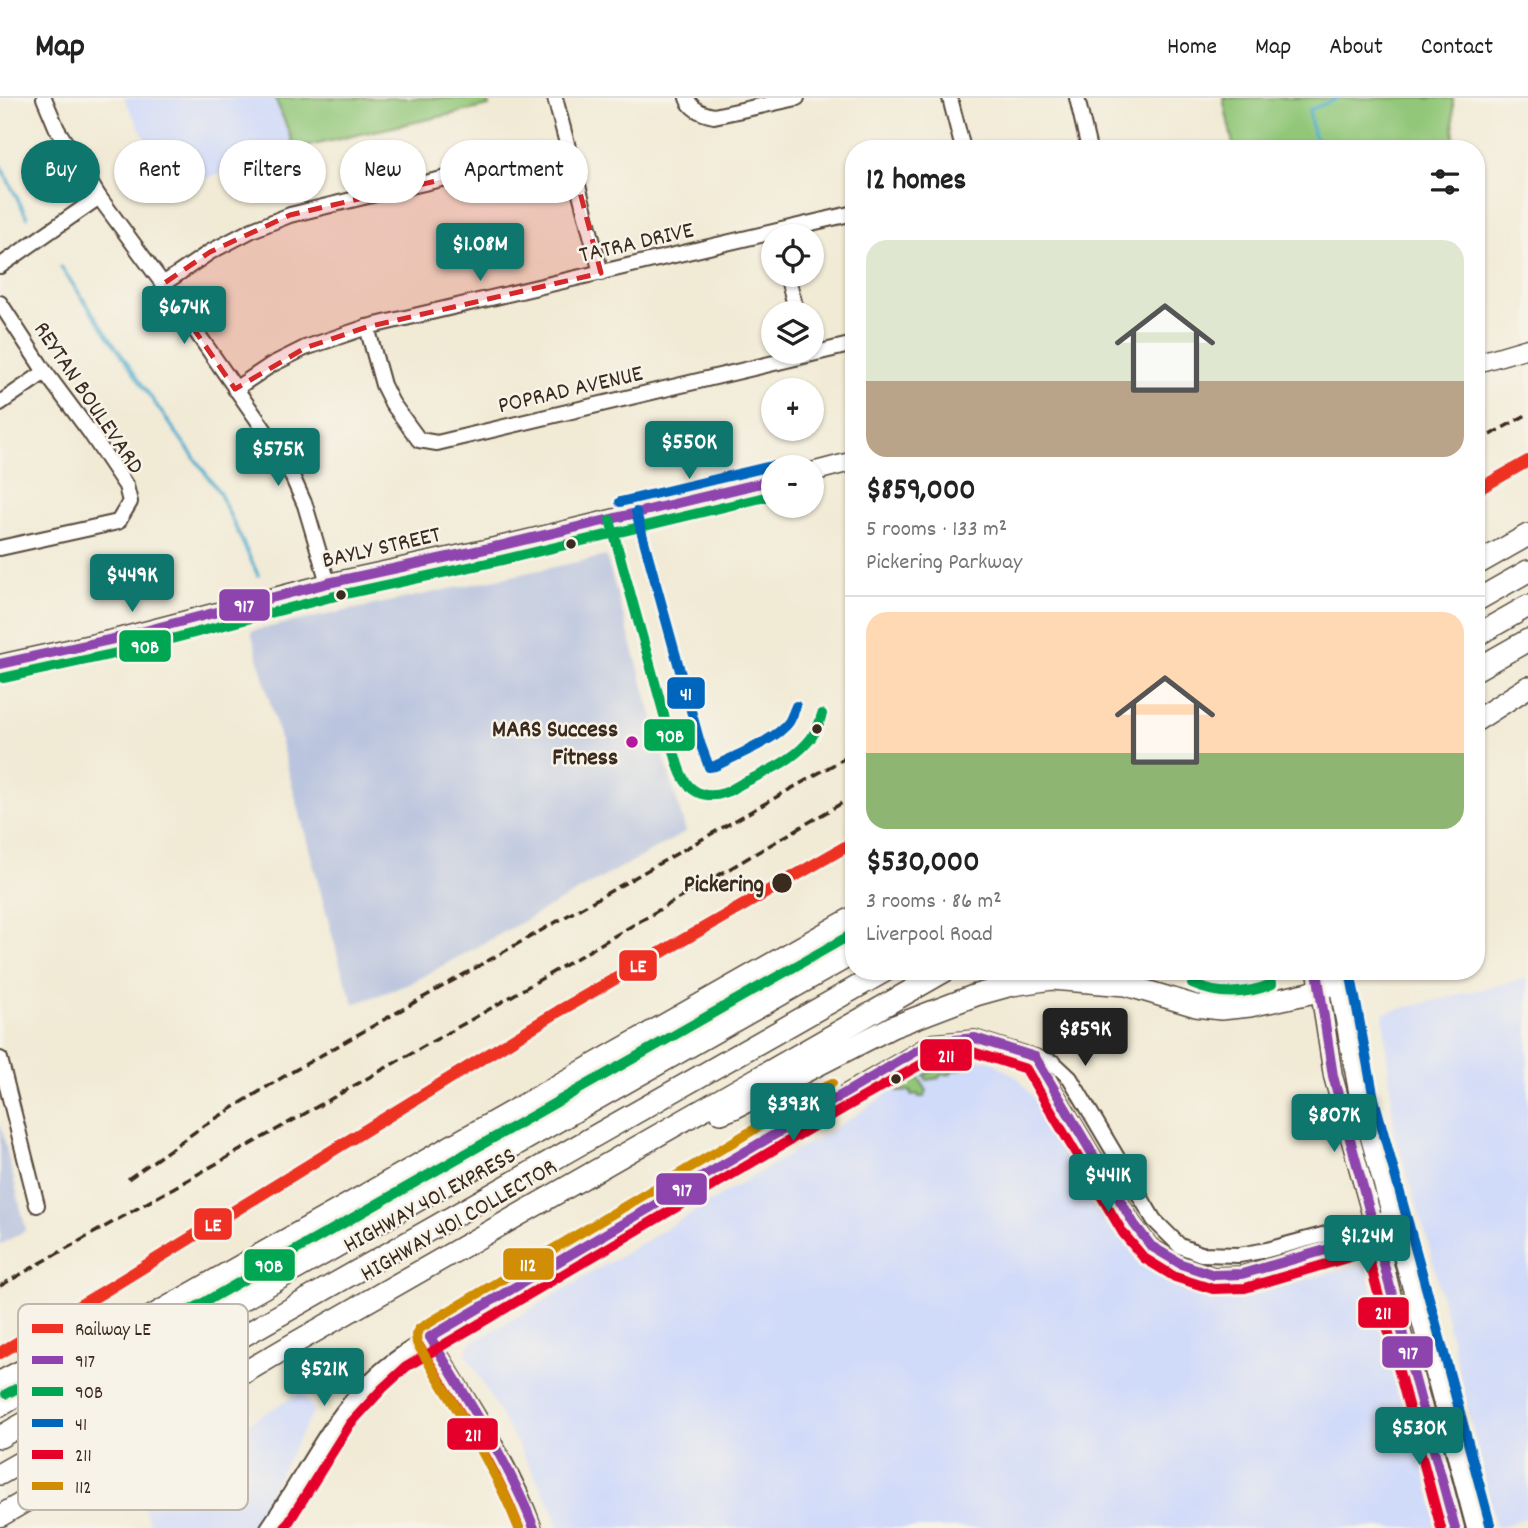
<!DOCTYPE html>
<html lang="en">
<head>
<meta charset="utf-8">
<style>
	body { margin:0; font-family:Dekko,sans-serif; background:#f2f2f2; color:#222; height:100vh; display:flex; flex-direction:column; font-size:26px; white-space:nowrap }
	* { box-sizing:border-box; margin:0 }
	p { font-size:23px; color:#767676 }
	.icon { flex:none; width:38px; height:38px; fill:none; stroke:currentColor; stroke-width:2; stroke-linecap:round; stroke-linejoin:round }
	.map { position:relative; flex:1; overflow:hidden }
	.drawer { position:absolute; left:845px; top:42px; width:640px; height:840px; display:flex; flex-direction:column; background:#fff; border-radius:28px; box-shadow:0 2px 5px #0004 }
	.drawer>* { flex:none }
	.top-card { position:absolute; left:21px; top:42px; width:665px; height:63px; display:flex; gap:14px }
	.tools { position:absolute; left:761px; top:126px; display:grid; gap:14px }
	.tools a { display:grid; place-items:center; width:63px; height:63px; border-radius:50%; background:#fff; box-shadow:0 2px 5px #0004; font-size:35px }
	.price { position:absolute; translate:-50% -60px; padding:0 16px; border-radius:7px; background:#0f766e; color:#fff; font-size:23px; line-height:46px; filter:drop-shadow(0 2px 4px #0008) }
	.price::after { content:''; position:absolute; left:50%; top:42px; width:21px; height:16px; margin-left:-10px; background:inherit; clip-path:polygon(0 0,100% 0,50% 100%) }
	.price.selected { background:#222; color:#fff }
	ul { padding:0; list-style:none }
	li { display:grid; align-content:center; gap:14px; height:371px; padding:0 21px }
	li+li { border-top:2px solid #e0e0e0 }
	li span { display:grid; place-items:center; height:217px; border-radius:21px; color:#555 }
	li>.icon { margin-inline-start:auto }
	span .icon { width:126px; height:126px; fill:#fffc; stroke-width:1 }
	li b { font-size:30px }
	h2 { display:flex; justify-content:space-between; align-items:center; height:84px; padding:0 21px; font-size:30px }
	.tag { padding:0 24px; border-radius:32px; background:#fff; box-shadow:0 2px 5px #0004; font-size:24px; line-height:63px }
	.tag.selected { background:#0f766e; color:#fff }
	header { display:flex; align-items:center; gap:42px; box-sizing:border-box; height:98px; padding:0 35px; background:#fff; border-bottom:2px solid #e0e0e0 }
	header strong { font-size:33px }
	nav { display:flex; gap:38px; margin-inline-start:auto; font-size:24px }
	.map>svg:first-child { display:block }
</style>
</head>
<body>
<header>
<strong>Map</strong>
<nav><a>Home</a><a>Map</a><a>About</a><a>Contact</a></nav>
</header>
<div class="map">
<svg width="1528" height="1430" viewBox="0 0 1528 1430">
	<rect width="100%" height="100%" fill="#f7f3e8"/>
	<filter id="ink" filterUnits="userSpaceOnUse"><feTurbulence type="fractalNoise" baseFrequency=".0143" numOctaves="2"/><feDisplacementMap in="SourceGraphic" scale="14" xChannelSelector="R" yChannelSelector="G"/><feConvolveMatrix kernelMatrix="1 2 1 2 8 2 1 2 1" color-interpolation-filters="sRGB"/></filter>
	<filter id="wash" filterUnits="userSpaceOnUse"><feTurbulence type="fractalNoise" baseFrequency=".00686" numOctaves="4" result="noise"/><feDisplacementMap in="SourceGraphic" scale="28" xChannelSelector="R" yChannelSelector="G"/><feGaussianBlur stdDeviation="1.57" result="paint"/><feColorMatrix in="noise" values="0 0 0 0 0 0 0 0 0 0 0 0 0 0 0 0 0 1.4 0 .05"/><feComposite in="paint" operator="in"/></filter>
	<g filter="url(#wash)">
		<rect width="100%" height="100%" fill="#f1ead5"/>
		<g fill="#d0daf9">
			<path d="M124 0H275L296 51 172 92Z"/>
			<path d="M1528 880V1419L1496 1430 1428 1143 1395 1038 1383 915Z"/>
			<path d="M952 961 989 962 1018 980 1051 1023 1109 1112 1139 1163 1154 1174 1173 1183 1191 1190 1214 1194 1246 1197 1365 1166 1388 1250 1407 1305 1439 1430H558L554 1414 538 1383 466 1256 470 1245 523 1216 856 1017 880 1001 919 971Z"/>
			<path d="M302 1294 314 1312 251 1430H152L134 1390Z"/>
		</g>
		<g fill="#bac4de">
			<path d="M606 458 686 734 409 886 354 906 341 870 251 533Z"/>
			<path d="M0 1024 26 1132 0 1147Z"/>
		</g>
		<g fill="#92c779" stroke="#66784c" stroke-width="2">
			<path d="M275 0H487L489 8 361 36 296 51Z"/>
			<path d="M1223 0H1453L1454 51H1234Z"/>
			<path d="M959 968 961 971 951 973V976L940 977 939 980 927 982 924 977 936 972Z"/>
			<path d="M919 980 927 993 924 999H919L918 996 911 997V993L897 994Z"/>
		</g>
		<g fill="none" stroke-linecap="round" stroke-linejoin="round">
			<g stroke="#51adcf" stroke-width="3.5">
				<path d="M1322 51 1313 35 1309 12 1339 0"/>
				<path d="M0 67 27 119"/>
				<path d="M61 169 152 301 219 394 258 477"/>
			</g>
		</g>
	</g>
	<g filter="url(#ink)">
		<g fill="none" stroke-linecap="round" stroke-linejoin="round">
			<g stroke="#564739" stroke-width="18">
				<g id="minor">
					<path d="M44 0 57 31 99 99 163 186 284 360 305 407 328 485"/>
					<path d="M555 0 601 175"/>
					<path d="M687 0C691 12 703 16 714 18L797 0"/>
					<path d="M950 0 963 51"/>
					<path d="M1077 0 1089 51"/>
					<path d="M0 168 99 99"/>
					<path d="M787 177 797 215"/>
					<path d="M163 186 210 154 252 132 290 117 376 96 569 52"/>
					<path d="M0 205 45 274 89 333 126 388 130 404 118 424 0 450"/>
					<path d="M367 229 383 287 392 305 419 342 437 345 854 246"/>
					<path d="M235 291 271 267 305 250 367 229 854 115"/>
					<path d="M0 305 45 274"/>
					<path d="M1035 959 1134 1126 1151 1148 1181 1166 1214 1177 1242 1176 1387 1135"/>
					<path d="M0 961 37 1107"/>
					<path d="M728 1063 932 944 975 940 1054 965 1070 980 1154 1122 1180 1148 1201 1156 1239 1157 1267 1152 1393 1118"/>
					<path d="M268 1430C303 1380 328 1322 373 1280 390 1263 409 1251 430 1239 466 1301 510 1361 534 1430"/>
				</g>
			</g>
			<g stroke="#564739" stroke-width="21">
				<g id="major">
					<path d="M1477 265 1528 250"/>
					<path d="M812 374 854 363"/>
					<path d="M0 566 118 540 328 485 499 448 774 382"/>
					<path d="M1317 873 1333 978 1377 1137 1394 1207 1420 1299 1455 1430"/>
					<path d="M1336 873 1360 1004 1422 1226 1476 1430"/>
				</g>
			</g>
			<g stroke="#564739" stroke-width="24">
				<g id="highway">
					<path d="M1477 466 1528 437"/>
					<path d="M1477 502 1528 473"/>
					<path d="M1477 537 1528 508"/>
					<path d="M1477 571 1528 542"/>
					<path d="M1477 622 1528 589"/>
					<path d="M1198 873C1220 885 1244 884 1267 873"/>
					<path d="M721 1015 734 1010 892 929 976 897 1012 887 1052 881 1126 887 1196 908 1221 911 1250 908 1310 895 1338 883 1339 873"/>
					<path d="M0 1284 105 1230 120 1226"/>
					<path d="M0 1308 159 1214 854 819"/>
					<path d="M0 1339 854 855"/>
					<path d="M0 1376 885 873"/>
					<path d="M0 1418 293 1246 945 873"/>
				</g>
			</g>
			<use href="#minor" stroke="#fff" stroke-width="14"/>
			<use href="#major" stroke="#fff" stroke-width="18"/>
			<use href="#highway" stroke="#fff" stroke-width="21"/>
			<g stroke="#3b2a1e" stroke-width="3.5" stroke-dasharray="10 5" stroke-linecap="butt">
				<path d="M1477 344 1528 316"/>
				<path d="M128 1081 202 1029 283 979 854 655"/>
				<path d="M0 1188 481 916 854 698"/>
			</g>
			<g stroke="#f7f3e8" stroke-width="16">
				<g id="bus-1">
					<path d="M0 566 118 540 328 485 499 448 774 382"/>
					<path d="M1317 873 1333 978 1455 1430"/>
					<path d="M430 1239 932 944 975 940 1035 959 1134 1126 1151 1148 1181 1166 1214 1177 1242 1176 1395 1132"/>
					<path d="M430 1239C467 1302 508 1362 534 1430"/>
				</g>
			</g>
			<g stroke="#f7f3e8" stroke-width="16">
				<g id="bus-2">
					<path d="M610 422 674 653C678 668 682 686 697 694 705 698 715 698 724 695 730 693 737 688 743 685 765 674 790 664 807 645 815 637 819 627 822 616"/>
					<path d="M3 580 122 554 331 499 502 462 774 397"/>
					<path d="M1192 886C1219 898 1245 897 1272 886"/>
					<path d="M6 1296 110 1243 166 1226 854 835"/>
				</g>
			</g>
			<g stroke="#f7f3e8" stroke-width="16">
				<g id="bus-3">
					<path d="M620 404 771 368"/>
					<path d="M636 414 700 645 709 669 715 668C735 658 776 642 789 624 792 619 794 613 796 608"/>
					<path d="M1350 873 1374 1001 1435 1222 1490 1426"/>
				</g>
			</g>
			<g stroke="#f7f3e8" stroke-width="16">
				<g id="bus-4">
					<path d="M418 1246C454 1306 494 1364 519 1430"/>
					<path d="M285 1430 350 1326 383 1290 406 1269 846 1009 936 958 973 954 1026 971 1123 1135 1144 1160 1175 1179 1213 1191 1245 1190 1367 1154 1441 1430"/>
				</g>
			</g>
			<g stroke="#f7f3e8" stroke-width="16">
				<path id="bus-5" d="M519 1430C493 1364 453 1306 417 1245L416 1237 419 1231 832 985"/>
			</g>
			<use href="#bus-1" stroke="#8e44ad" stroke-width="10"/>
			<use href="#bus-2" stroke="#00a651" stroke-width="10"/>
			<use href="#bus-3" stroke="#0065bd" stroke-width="10"/>
			<use href="#bus-4" stroke="#e4002b" stroke-width="10"/>
			<use href="#bus-5" stroke="#d18d06" stroke-width="10"/>
			<g stroke="#f7f3e8" stroke-width="18">
				<g id="rail-1">
					<path d="M1477 392 1528 363"/>
					<path d="M0 1255 103 1194 559 913 854 744"/>
				</g>
			</g>
			<use href="#rail-1" stroke="#ee3124" stroke-width="12"/>
		</g>
	</g>
	<path fill="#d62828" fill-opacity="0.2" stroke="#d62828" stroke-width="5" stroke-dasharray="14 9" stroke-linejoin="round" d="M569 52 601 175 367 229 305 250 235 291 163 186 210 154 290 117Z"/>
	<g fill="#3b2a1e" stroke="#f7f3e8" stroke-width="2.5">
		<circle cx="571" cy="446" r="6"/>
		<circle cx="341" cy="497" r="6"/>
		<circle cx="817" cy="631" r="6"/>
		<circle cx="782" cy="785" r="11"/>
		<circle cx="896" cy="981" r="6"/>
	</g>
	<circle fill="#b5179e" stroke="#f7f3e8" stroke-width="2.5" cx="632" cy="644" r="7"/>
	<g text-anchor="middle" stroke-width="5" stroke-linejoin="round" paint-order="stroke">
		<g font-size="24" fill="#3b2a1e" stroke="#f7f3e8">
			<text transform="translate(636 143) rotate(-13)" y="8">TATRA DRIVE</text>
			<text transform="translate(570 290) rotate(-13)" y="8">POPRAD AVENUE</text>
			<text transform="translate(90 299) rotate(56)" y="8">REYTAN BOULEVARD</text>
			<text transform="translate(381 448) rotate(-13)" y="8">BAYLY STREET</text>
			<text transform="translate(429 1101) rotate(-29)" y="8">HIGHWAY 401 EXPRESS</text>
			<text transform="translate(458 1121) rotate(-30)" y="8">HIGHWAY 401 COLLECTOR</text>
		</g>
		<g font-size="24" font-weight="bold" fill="#3b2a1e" stroke="#f7f3e8" text-anchor="end">
			<text x="618" y="638">MARS Success<tspan x="618" dy="28">Fitness</tspan></text>
		</g>
		<g font-size="24" font-weight="bold" fill="#3b2a1e" stroke="#f7f3e8" text-anchor="end">
			<text x="764" y="793">Pickering</text>
		</g>
	</g>
	<rect x="18" y="1206" width="230" height="206" rx="10" fill="#f7f3e8" stroke="#bfb7ab" stroke-width="2"/>
	<rect x="32" y="1226" width="31" height="9" fill="#ee3124"/>
	<rect x="32" y="1258" width="31" height="8" fill="#8e44ad"/>
	<rect x="32" y="1289" width="31" height="9" fill="#00a651"/>
	<rect x="32" y="1321" width="31" height="8" fill="#0065bd"/>
	<rect x="32" y="1352" width="31" height="9" fill="#e4002b"/>
	<rect x="32" y="1384" width="31" height="8" fill="#d18d06"/>
	<g font-size="19" fill="#3b2a1e">
		<text x="75" y="1237">Railway LE</text>
		<text x="75" y="1269">917</text>
		<text x="75" y="1300">90B</text>
		<text x="75" y="1332">41</text>
		<text x="75" y="1363">211</text>
		<text x="75" y="1395">112</text>
	</g>
	<g stroke="#f7f3e8" stroke-width="2.5">
		<rect x="218" y="490" width="53" height="34" rx="7" fill="#8e44ad"/>
		<rect x="118" y="531" width="54" height="34" rx="7" fill="#00a651"/>
		<rect x="666" y="578" width="40" height="34" rx="7" fill="#0065bd"/>
		<rect x="643" y="620" width="53" height="34" rx="7" fill="#00a651"/>
		<rect x="618" y="851" width="40" height="33" rx="7" fill="#ee3124"/>
		<rect x="919" y="940" width="54" height="34" rx="7" fill="#e4002b"/>
		<rect x="655" y="1074" width="53" height="34" rx="7" fill="#8e44ad"/>
		<rect x="193" y="1109" width="40" height="34" rx="7" fill="#ee3124"/>
		<rect x="502" y="1149" width="53" height="34" rx="7" fill="#d18d06"/>
		<rect x="243" y="1150" width="53" height="34" rx="7" fill="#00a651"/>
		<rect x="1357" y="1198" width="53" height="33" rx="7" fill="#e4002b"/>
		<rect x="1381" y="1237" width="53" height="34" rx="7" fill="#8e44ad"/>
		<rect x="446" y="1319" width="53" height="34" rx="7" fill="#e4002b"/>
	</g>
	<g font-size="19" text-anchor="middle" font-weight="bold" fill="#fff">
		<text x="244" y="514">917</text>
		<text x="145" y="555">90B</text>
		<text x="686" y="602">41</text>
		<text x="670" y="644">90B</text>
		<text x="638" y="874">LE</text>
		<text x="946" y="964">211</text>
		<text x="682" y="1098">917</text>
		<text x="213" y="1133">LE</text>
		<text x="528" y="1173">112</text>
		<text x="269" y="1174">90B</text>
		<text x="1383" y="1221">211</text>
		<text x="1408" y="1261">917</text>
		<text x="473" y="1343">211</text>
	</g>
</svg>
<div class="tools">
<a><svg class="icon" aria-label="locate" viewBox="0 0 24 24"><circle cx="12" cy="12" r="6"/><path d="M12 2v4M12 18v4M2 12h4M18 12h4"/></svg></a>
<a><svg class="icon" aria-label="layers" viewBox="0 0 24 24"><path d="M12 4l9 5-9 5-9-5zM3 14l9 5 9-5"/></svg></a>
<a>+</a>
<a>−</a>
</div>
<b class="price" style="left:480px;top:185px">$1.08M</b>
<b class="price" style="left:184px;top:248px">$674K</b>
<b class="price" style="left:689px;top:383px">$550K</b>
<b class="price" style="left:278px;top:390px">$575K</b>
<b class="price" style="left:132px;top:516px">$449K</b>
<b class="price selected" style="left:1085px;top:970px">$859K</b>
<b class="price" style="left:793px;top:1045px">$393K</b>
<b class="price" style="left:1334px;top:1056px">$807K</b>
<b class="price" style="left:1108px;top:1116px">$441K</b>
<b class="price" style="left:1367px;top:1177px">$1.24M</b>
<b class="price" style="left:324px;top:1310px">$521K</b>
<b class="price" style="left:1419px;top:1369px">$530K</b>
<div class="top-card">
<a class="tag selected">Buy</a>
<a class="tag">Rent</a>
<a class="tag">Filters</a>
<a class="tag">New</a>
<a class="tag">Apartment</a>
</div>
<section class="drawer">
<h2>12 homes<svg class="icon" aria-label="filters" viewBox="0 0 24 24"><path d="M4 7h16M4 17h16"/><circle cx="9" cy="7" r="2"/><circle cx="15" cy="17" r="2"/></svg></h2>
<ul>
<li><span style="background:linear-gradient(#dfe7d0 65%,#b9a48a 0)"><svg class="icon" aria-label="home" viewBox="0 0 24 24"><path d="M3 11l9-7 9 7M6 9v11h12V9"/></svg></span><div><b>$859,000</b><p>5 rooms · 133 m²</p><p>Pickering Parkway</p></div></li>
<li><span style="background:linear-gradient(#ffd9b3 65%,#8fb573 0)"><svg class="icon" aria-label="home" viewBox="0 0 24 24"><path d="M3 11l9-7 9 7M6 9v11h12V9"/></svg></span><div><b>$530,000</b><p>3 rooms · 86 m²</p><p>Liverpool Road</p></div></li>
</ul>
</section>
</div>
</body>
</html>
